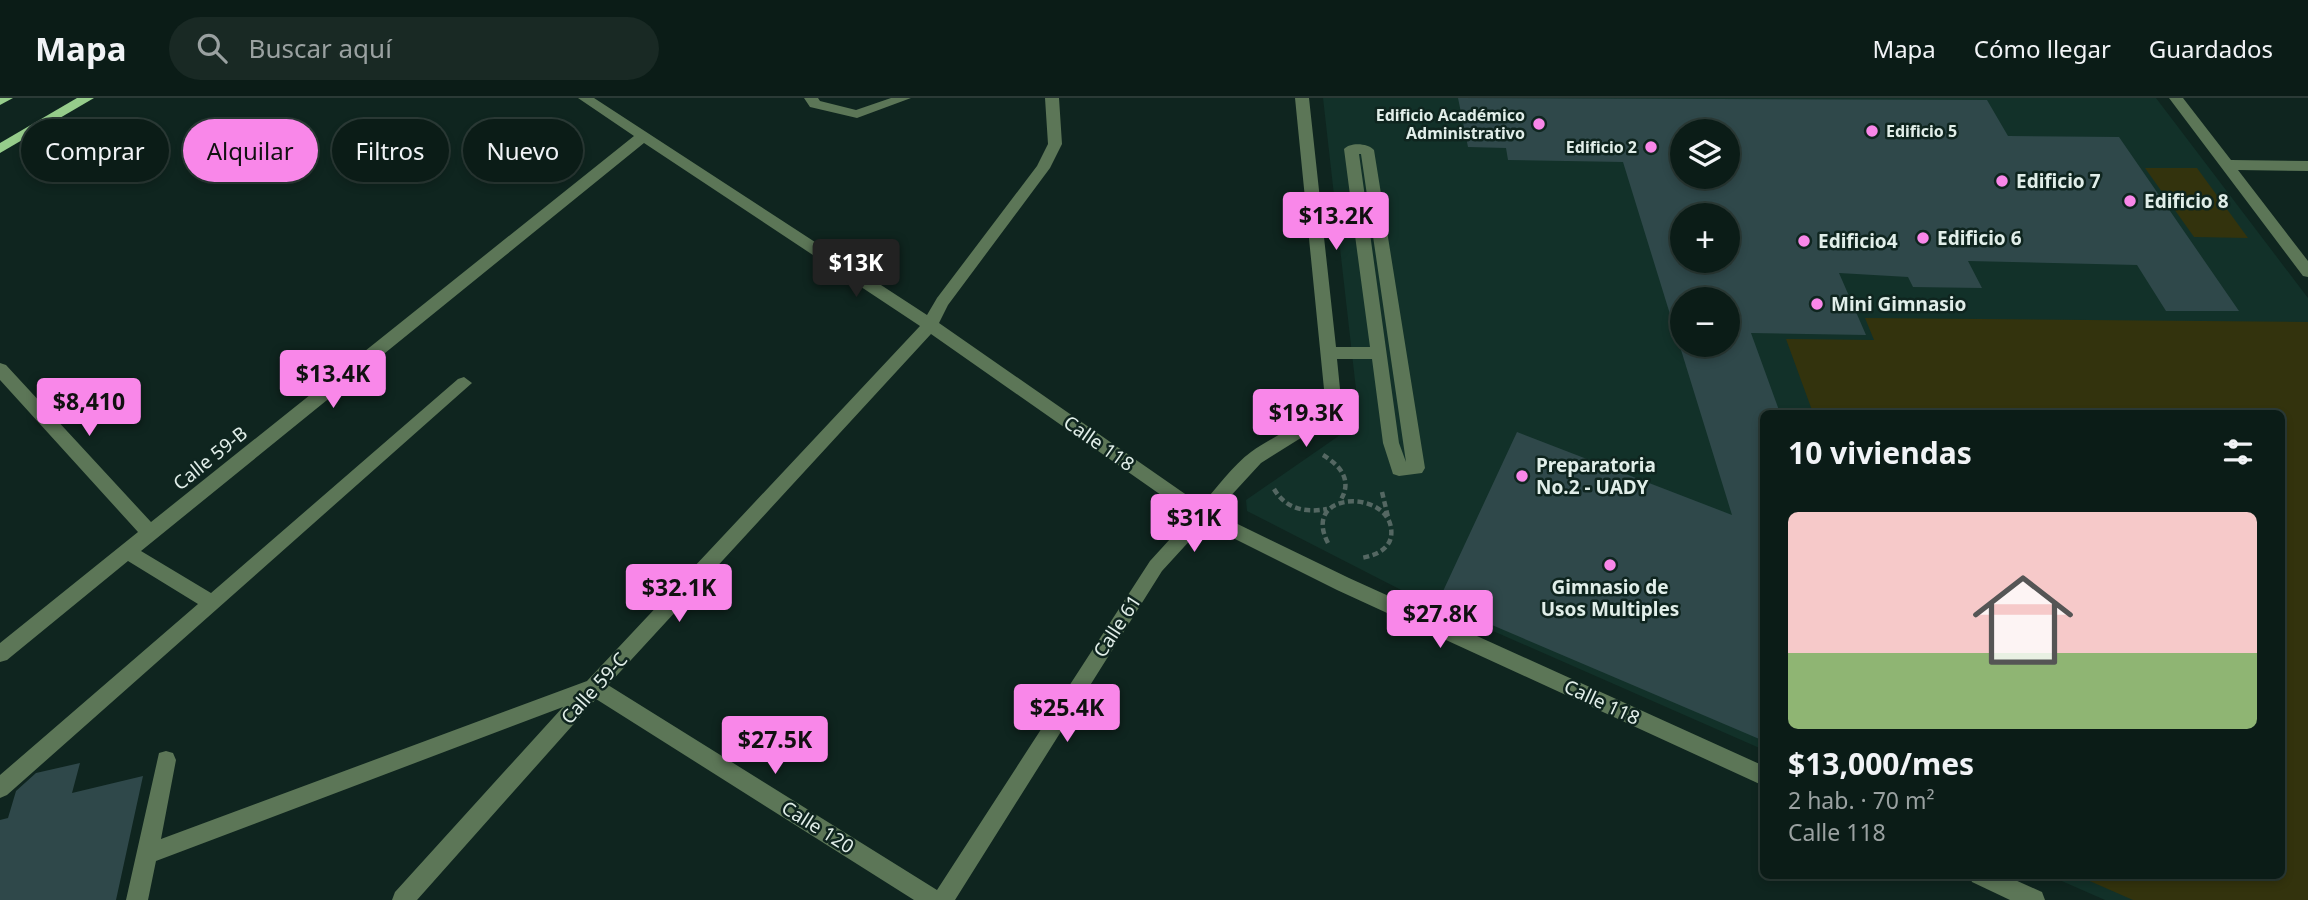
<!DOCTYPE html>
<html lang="es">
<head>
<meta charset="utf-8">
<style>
	body { margin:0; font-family:"Noto Sans",sans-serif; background:#192924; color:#f1f3f6; height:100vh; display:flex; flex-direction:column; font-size:26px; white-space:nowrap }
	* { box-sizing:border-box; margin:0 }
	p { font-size:23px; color:#9aa1a1 }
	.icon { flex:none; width:38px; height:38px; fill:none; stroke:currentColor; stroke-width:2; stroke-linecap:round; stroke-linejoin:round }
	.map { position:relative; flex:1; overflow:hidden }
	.details { position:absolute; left:1760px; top:312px; width:525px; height:469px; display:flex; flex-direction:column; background:#0b1c17; border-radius:10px; box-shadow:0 4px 10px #0003,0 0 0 2px #2b3a36 }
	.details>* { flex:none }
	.hud { position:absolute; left:21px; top:21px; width:665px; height:63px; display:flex; gap:14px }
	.controls { position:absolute; left:1670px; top:21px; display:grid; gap:14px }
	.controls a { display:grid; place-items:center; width:70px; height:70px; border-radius:50%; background:#0b1c17; box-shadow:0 4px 10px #0003,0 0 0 2px #2b3a36; font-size:35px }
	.price { position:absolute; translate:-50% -60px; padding:0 16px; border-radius:7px; background:#f987e9; color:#111; font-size:23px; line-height:46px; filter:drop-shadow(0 2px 4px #0008) }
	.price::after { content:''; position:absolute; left:50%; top:42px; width:21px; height:16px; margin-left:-10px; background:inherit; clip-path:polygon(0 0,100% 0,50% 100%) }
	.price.selected { background:#222; color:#fff }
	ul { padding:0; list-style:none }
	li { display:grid; align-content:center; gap:14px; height:371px; padding:0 28px }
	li+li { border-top:2px solid #2b3a36 }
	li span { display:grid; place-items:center; height:217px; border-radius:10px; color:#555 }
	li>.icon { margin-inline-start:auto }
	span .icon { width:126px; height:126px; fill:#fffc; stroke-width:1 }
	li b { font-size:30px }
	h2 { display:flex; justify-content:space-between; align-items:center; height:84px; padding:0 28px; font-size:30px }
	.tag { padding:0 24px; border-radius:32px; background:#0b1c17; box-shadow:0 4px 10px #0003,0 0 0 2px #2b3a36; font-size:24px; line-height:63px }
	.tag.selected { background:#f987e9; color:#111 }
	header { display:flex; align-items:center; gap:42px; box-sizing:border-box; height:98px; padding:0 35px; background:#0b1c17; border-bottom:2px solid #2b3a36 }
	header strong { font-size:33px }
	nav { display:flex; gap:38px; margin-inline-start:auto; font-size:24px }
	.search { width:490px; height:63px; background:#192924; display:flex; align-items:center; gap:18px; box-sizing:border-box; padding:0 24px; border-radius:38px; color:#9aa1a1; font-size:26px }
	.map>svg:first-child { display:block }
</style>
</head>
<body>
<header>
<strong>Mapa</strong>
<div class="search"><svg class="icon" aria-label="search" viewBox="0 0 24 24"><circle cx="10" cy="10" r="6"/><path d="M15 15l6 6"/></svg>Buscar aquí</div>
<nav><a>Mapa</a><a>Cómo llegar</a><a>Guardados</a></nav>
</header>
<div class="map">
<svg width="2308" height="802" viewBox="0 0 2308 802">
	<rect width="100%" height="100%" fill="#0f251f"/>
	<path fill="#123129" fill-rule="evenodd" d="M1323 0H2156L2308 200V802H2105L2048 777H2282V315H1764V652L1409 496 1247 413 1246 402 1340 337 1353 322 1358 309ZM1682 33H1727V79H1682ZM1682 117H1727V163H1682ZM1682 201H1727V247H1682Z"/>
	<g fill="#33330d">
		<path d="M2145 70H2197L2248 140 2194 139Z"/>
		<path d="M1865 220 2308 224V802H2133L2076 777H2282V315H1813L1786 241 1874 242Z"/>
	</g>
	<g fill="#2f484a" fill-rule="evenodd">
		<path d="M1458 0 1987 2 2008 38 2119 39 2239 213H2166L2137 167 1968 163 1982 190 1913 189 1908 179 1839 175 1866 237 1751 235 1780 315H1764V643L1438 504 1517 334 1732 417 1623 64 1508 62 1506 50 1468 49ZM1682 33H1727V79H1682ZM1682 117H1727V163H1682ZM1682 201H1727V247H1682Z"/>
		<path d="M80 665 72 695 143 678 116 802H0V722L8 720 16 693 36 675Z"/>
	</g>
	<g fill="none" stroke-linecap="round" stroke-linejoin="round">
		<g stroke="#546762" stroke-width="4.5" stroke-dasharray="6 3.5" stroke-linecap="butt">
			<path d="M1323 357C1341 368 1353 383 1340 403"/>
			<path d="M1274 391C1286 411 1305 415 1327 411"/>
			<path d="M1382 394 1388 419"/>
			<path d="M1328 445C1299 390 1398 391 1391 439 1388 453 1373 458 1361 460"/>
		</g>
		<g fill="#5c7657" fill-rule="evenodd">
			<path d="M578 0H594L927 217 937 200 1037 68 1048 46 1045 0H1059L1062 46 1050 70 948 207 939 225 1201 407C1217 390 1233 367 1251 354 1276 335 1317 324 1324 291L1295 0H1309L1322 120H1353L1344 51C1350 44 1368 45 1374 52L1425 370 1422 375 1399 378 1393 376 1383 345 1372 261H1337L1340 291 1335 311 1320 328 1261 365 1215 415 1349 480 1764 668V688L1337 492 1205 426 1162 473 955 802H914L596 601 417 802H392L395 794 563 609 156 763 148 802H126L159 655 166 653 173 655 176 662 161 741 587 583 920 228 644 45 141 453 211 495 458 281 464 279 472 285 7 697 0 700V677L198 506 128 463 7 562 0 564V545L138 434 0 282V265L6 267 151 424 634 38ZM1359 56H1361L1406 364 1399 345ZM1323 130H1354L1370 249H1336ZM931 236 1191 418 1150 463 937 792 608 587Z"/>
			<path d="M804 0H818L820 3 856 12 891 0H911L857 20 810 9Z"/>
			<path d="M2169 0H2183L2231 62 2308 63V73L2238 72 2308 163V179L2303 178Z"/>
			<path d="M1969 777H2004L2042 794 2045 802H2010L1972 784Z"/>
		</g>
		<g fill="#96cd8b" fill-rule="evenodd">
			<path d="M0 0H13L0 7Z"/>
			<path d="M77 0H94L0 55V45Z"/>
		</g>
	</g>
	<g fill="#f987e9" stroke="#0f251f" stroke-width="2.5">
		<circle cx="1539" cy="26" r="7"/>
		<circle cx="1872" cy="33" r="7"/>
		<circle cx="1651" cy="49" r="7"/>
		<circle cx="2002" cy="83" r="7"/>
		<circle cx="2130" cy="103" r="7"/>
		<circle cx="1923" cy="140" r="7"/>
		<circle cx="1804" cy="143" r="7"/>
		<circle cx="1817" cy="206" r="7"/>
		<circle cx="1522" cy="378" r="7"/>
		<circle cx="1610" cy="467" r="7"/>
	</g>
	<g text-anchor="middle" stroke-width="5" stroke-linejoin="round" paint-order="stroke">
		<g font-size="16" font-weight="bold" fill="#e1eee9" stroke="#0f251f" text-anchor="end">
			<text x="1525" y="23">Edificio Académico<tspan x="1525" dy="18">Administrativo</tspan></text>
			<text x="1886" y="39" text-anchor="start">Edificio 5</text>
			<text x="1637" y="55">Edificio 2</text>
		</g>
		<g font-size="19" font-weight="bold" fill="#e1eee9" stroke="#0f251f" text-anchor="start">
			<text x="2016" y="90">Edificio 7</text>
			<text x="2144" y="110">Edificio 8</text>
			<text x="1937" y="147">Edificio 6</text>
			<text x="1818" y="150">Edificio4</text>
			<text x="1831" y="213">Mini Gimnasio</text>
			<text x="1536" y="374">Preparatoria<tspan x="1536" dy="22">No.2 - UADY</tspan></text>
			<text x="1610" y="496" text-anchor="middle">Gimnasio de<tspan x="1610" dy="22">Usos Multiples</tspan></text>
		</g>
		<g font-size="19" fill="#e1eee9" stroke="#0f251f">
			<text transform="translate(1099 345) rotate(35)" y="7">Calle 118</text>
			<text transform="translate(210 360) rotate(-39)" y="7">Calle 59-B</text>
			<text transform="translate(1117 528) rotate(-57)" y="7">Calle 61</text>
			<text transform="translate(594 590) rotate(-48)" y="7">Calle 59-C</text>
			<text transform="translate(1602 604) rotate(25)" y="7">Calle 118</text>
			<text transform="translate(818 729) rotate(32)" y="7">Calle 120</text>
		</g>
	</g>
</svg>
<div class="controls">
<a><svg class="icon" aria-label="layers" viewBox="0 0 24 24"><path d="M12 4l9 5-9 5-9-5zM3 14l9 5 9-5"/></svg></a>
<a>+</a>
<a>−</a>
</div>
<b class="price" style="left:1336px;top:154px">$13.2K</b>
<b class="price selected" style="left:856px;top:201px">$13K</b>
<b class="price" style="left:333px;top:312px">$13.4K</b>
<b class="price" style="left:89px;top:340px">$8,410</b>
<b class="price" style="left:1306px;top:351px">$19.3K</b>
<b class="price" style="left:1194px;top:456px">$31K</b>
<b class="price" style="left:679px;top:526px">$32.1K</b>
<b class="price" style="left:1440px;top:552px">$27.8K</b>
<b class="price" style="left:1067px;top:646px">$25.4K</b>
<b class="price" style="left:775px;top:678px">$27.5K</b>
<div class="hud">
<a class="tag">Comprar</a>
<a class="tag selected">Alquilar</a>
<a class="tag">Filtros</a>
<a class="tag">Nuevo</a>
</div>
<section class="details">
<h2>10 viviendas<svg class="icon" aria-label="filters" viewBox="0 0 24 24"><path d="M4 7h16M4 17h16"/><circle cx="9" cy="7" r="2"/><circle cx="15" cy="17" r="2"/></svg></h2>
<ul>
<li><span style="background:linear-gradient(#f6c9c9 65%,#8fb573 0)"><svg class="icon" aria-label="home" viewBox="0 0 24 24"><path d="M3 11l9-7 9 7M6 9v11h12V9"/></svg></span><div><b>$13,000/mes</b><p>2 hab. · 70 m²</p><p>Calle 118</p></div></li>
</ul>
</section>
</div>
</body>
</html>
